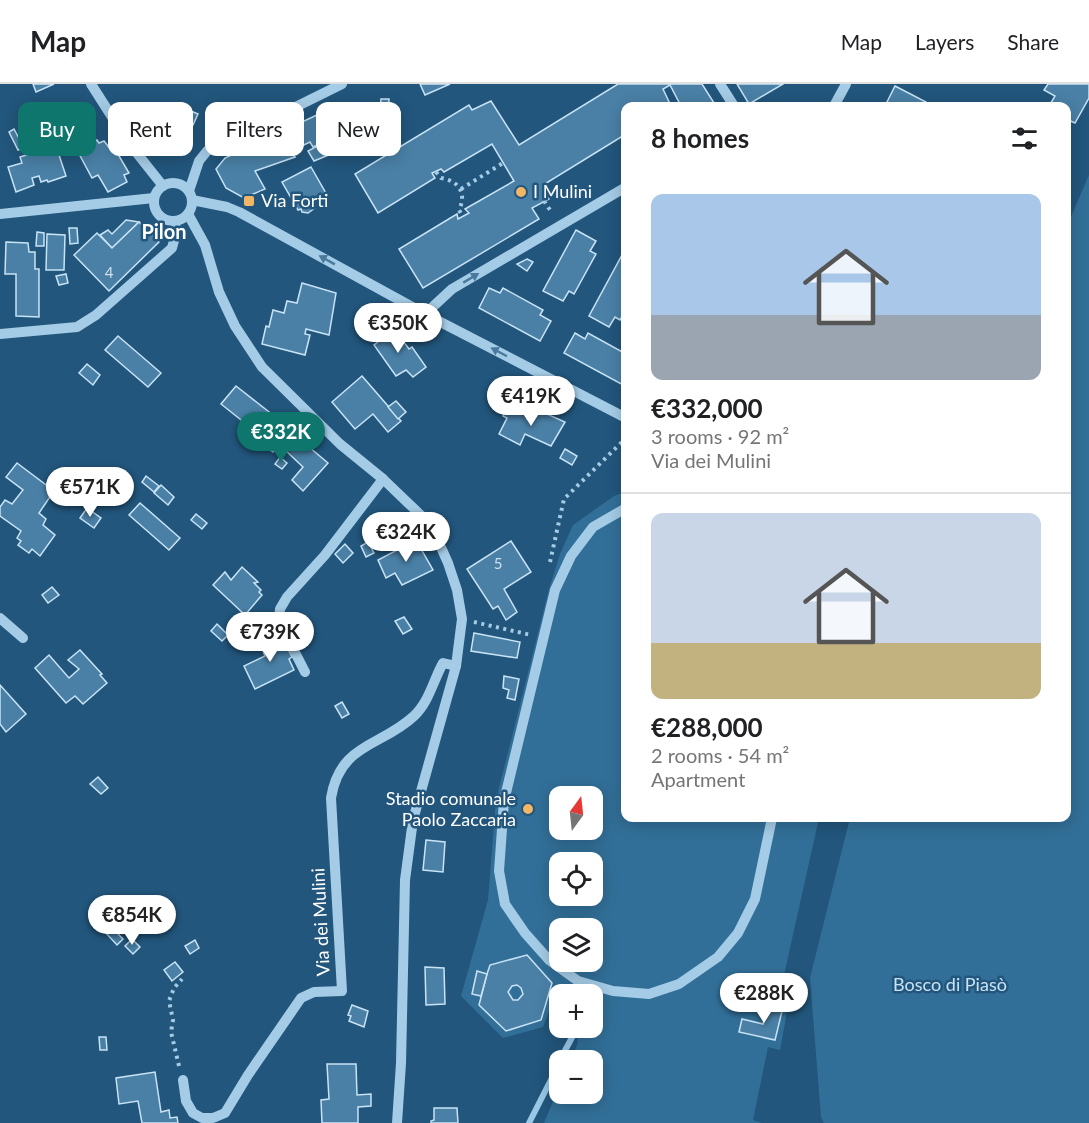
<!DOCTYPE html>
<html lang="en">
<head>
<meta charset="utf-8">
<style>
	body { margin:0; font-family:Lato,sans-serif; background:#f6f6f6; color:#202124; height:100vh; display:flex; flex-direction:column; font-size:22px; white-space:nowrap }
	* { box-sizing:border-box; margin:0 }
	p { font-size:20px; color:#757577 }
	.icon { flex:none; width:33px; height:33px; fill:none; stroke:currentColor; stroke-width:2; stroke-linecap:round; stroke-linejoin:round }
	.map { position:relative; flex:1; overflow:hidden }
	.sheet { position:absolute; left:621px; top:18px; width:450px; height:720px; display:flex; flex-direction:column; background:#fff; border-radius:12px; box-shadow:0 3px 15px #0003 }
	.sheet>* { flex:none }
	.guide { position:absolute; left:18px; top:18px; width:513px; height:54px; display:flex; gap:12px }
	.needle { width:39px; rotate:15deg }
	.tools { position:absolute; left:549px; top:702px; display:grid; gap:12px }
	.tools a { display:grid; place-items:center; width:54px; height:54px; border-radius:12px; background:#fff; box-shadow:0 3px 15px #0003; font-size:30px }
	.price { position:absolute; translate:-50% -51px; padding:0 14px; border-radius:21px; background:#fff; color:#222; font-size:20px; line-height:39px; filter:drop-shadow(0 2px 3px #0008) }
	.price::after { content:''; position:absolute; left:50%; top:36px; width:18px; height:14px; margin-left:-9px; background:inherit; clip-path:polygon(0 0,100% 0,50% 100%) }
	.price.selected { background:#0f766e; color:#fff }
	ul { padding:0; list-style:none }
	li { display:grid; align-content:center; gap:12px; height:318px; padding:0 30px }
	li+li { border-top:2px solid #e0e0e0 }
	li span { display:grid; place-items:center; height:186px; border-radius:12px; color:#555 }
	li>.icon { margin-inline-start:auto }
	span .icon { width:108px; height:108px; fill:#fffc; stroke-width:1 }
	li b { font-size:26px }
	h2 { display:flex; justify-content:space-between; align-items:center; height:72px; padding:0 30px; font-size:26px }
	.chip { padding:0 21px; border-radius:12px; background:#fff; box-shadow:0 3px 15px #0003; font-size:21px; line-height:54px }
	.chip.selected { background:#0f766e; color:#fff }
	header { display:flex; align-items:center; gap:36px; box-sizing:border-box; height:84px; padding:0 30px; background:#fff; border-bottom:2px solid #e0e0e0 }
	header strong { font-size:28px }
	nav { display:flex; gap:33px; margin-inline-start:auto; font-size:21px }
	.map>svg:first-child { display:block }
</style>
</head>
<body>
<header>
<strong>Map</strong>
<nav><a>Map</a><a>Layers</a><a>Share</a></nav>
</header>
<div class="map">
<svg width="1089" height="1039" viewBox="0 0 1089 1039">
	<rect width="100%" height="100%" fill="#22567c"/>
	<g fill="#326f98" fill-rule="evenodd">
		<path d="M1089 91V1039H824L821 1033 810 894 850 734H1066V144Z"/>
		<path d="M625 408 626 734H819L780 909 790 912 780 966 768 963 753 1036 762 1039H544L559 1003 560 1010H592V976H571L577 961 579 944H592V910H560L559 917 553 916 543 943 503 954 461 912 488 816 496 716 549 505 560 470 573 441 614 412ZM560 712H592V746H560ZM560 778H592V812H560ZM560 844H592V878H560Z"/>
	</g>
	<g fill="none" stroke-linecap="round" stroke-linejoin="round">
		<g stroke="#99c8e7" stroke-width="6">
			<path d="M560 976 577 944"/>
			<path d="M529 1039 560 978"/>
		</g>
	</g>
	<g fill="#4a80a6" stroke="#c8e3f5" stroke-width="1.5" fill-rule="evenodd">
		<path d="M33 0H54L36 8Z"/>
		<path d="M420 0H450L425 11Z"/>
		<path d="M618 0H702L716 22H681L670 1 663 5 671 22H626V50L543 101 549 115 532 124 539 135 423 204 399 165 457 130 458 135 469 129 465 125 514 97 492 60 444 88 441 85 432 89 435 94 378 129 355 90 469 21 472 26 491 17 519 61Z"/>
		<path d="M737 0H783L749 20Z"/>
		<path d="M1048 0H1089V14L1075 39 1066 35V22H1049L1055 12 1044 6Z"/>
		<path d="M895 2 926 18 924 21 928 22H885Z"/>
		<path d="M381 15H389L388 33H379Z"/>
		<path d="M186 25 198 30 193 41 181 35Z"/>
		<path d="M319 30 329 49 324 52 327 57 313 63 310 58 291 67 295 73 255 87 265 105 244 114 226 104 216 85 225 74Z"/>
		<path d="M14 45 21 58 23 57 26 63 18 66 9 48Z"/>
		<path d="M334 47 343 65 314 77 308 67 327 57 324 52Z"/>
		<path d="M97 56 99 59 104 57 111 66 115 65 129 89 124 91 127 98 108 108 98 91 92 94 77 66Z"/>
		<path d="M56 62 66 92 48 98 47 96 41 98 39 92 32 94 34 101 16 108 8 83 22 79 20 73Z"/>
		<path d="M311 83 327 111 314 118 315 124 308 129 302 128 301 125 298 126 282 98Z"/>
		<path d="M126 136 139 138 112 164 100 151 108 146 112 150Z"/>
		<path d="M139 138 159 158 109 207 74 171 97 149 112 164Z"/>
		<path d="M69 144H77L78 159 70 160Z"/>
		<path d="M576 146 596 157 590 167 596 170 574 210 569 207 563 217 543 207Z"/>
		<path d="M37 148 44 149V162H36Z"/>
		<path d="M47 150 65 151 64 186H46Z"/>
		<path d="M6 158 28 159 29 168H35V185H39V233L16 232V190H5Z"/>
		<path d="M622 171 626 173V226L620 236 615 233 609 243 589 232Z"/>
		<path d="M527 175 533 178 527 187 517 180Z"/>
		<path d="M66 190 68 199 59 201 56 192Z"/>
		<path d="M302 199 336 209 329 251 306 245 305 250 310 251 305 271 262 260 266 242 269 243 273 226 284 229 287 217 297 219Z"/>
		<path d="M489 204 500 209 503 204 543 226 540 231 551 237 540 257 479 224Z"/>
		<path d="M392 242 409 265 412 263 426 283 413 293 406 286 396 292 374 261 379 257 377 253Z"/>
		<path d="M575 249 585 255 588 249 626 270 625 302 564 269Z"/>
		<path d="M118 252 161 289 148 303 105 266Z"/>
		<path d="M87 280 100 291 93 301 79 289Z"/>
		<path d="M362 292 401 337 388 348 373 330 355 345 332 318Z"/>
		<path d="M236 302 292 346 281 360 275 356 270 363 263 358 265 355 221 320Z"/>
		<path d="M396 317 406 328 398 335 388 323Z"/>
		<path d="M508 323 529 331 527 335 533 337 538 326 565 338 551 362 525 350 520 361 499 350 507 334 503 332Z"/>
		<path d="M296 352 328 379 303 407 292 396 303 383 284 365Z"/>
		<path d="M275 356 281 360 273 368 267 364Z"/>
		<path d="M565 365 577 372 572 381 560 374Z"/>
		<path d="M280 373 287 379 282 385 275 380Z"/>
		<path d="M17 379 54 407 39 429 46 435 43 441 55 451 40 472 32 465 29 469 18 461 21 457 17 454 21 447 0 432V423L5 416 12 420 23 406 6 393Z"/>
		<path d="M146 392 159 402 154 408 142 398Z"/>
		<path d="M161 401 174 413 168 421 154 409Z"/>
		<path d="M140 419 180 454 169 466 129 431Z"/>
		<path d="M87 424 101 434 94 444 80 434Z"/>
		<path d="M196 430 207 439 202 445 191 436Z"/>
		<path d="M416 456 433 486 402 501 395 489 386 494 378 476Z"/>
		<path d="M511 457 531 488 504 505 517 528 506 536 498 522 493 525 467 485Z"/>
		<path d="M368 458 374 469 366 473 361 462Z"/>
		<path d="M345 460 353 469 343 479 335 470Z"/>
		<path d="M242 483 258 498 254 499 261 506 259 508 262 511 245 531 213 501 225 488 231 496Z"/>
		<path d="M52 503 59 511 48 519 42 511Z"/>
		<path d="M404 533 412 545 403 550 395 537Z"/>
		<path d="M217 540 228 551 222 557 211 547Z"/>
		<path d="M474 549 520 558 517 574 471 567Z"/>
		<path d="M275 550 281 560 284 558 292 573 289 575 294 586 255 605 244 582 265 572 259 558Z"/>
		<path d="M80 566 102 590 100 591 107 599 83 620 75 612 66 619 35 584 49 571 69 594 79 585 68 576Z"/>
		<path d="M504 592 519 595 515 616 507 614 509 606 503 604Z"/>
		<path d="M0 601 26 630 6 648 0 640Z"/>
		<path d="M342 618 349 630 342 634 335 622Z"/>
		<path d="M98 693 108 704 101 710 90 700Z"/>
		<path d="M426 756 445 758 443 788 423 786Z"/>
		<path d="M96 828 123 855 117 861 91 833Z"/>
		<path d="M132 855 140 863 133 870 125 862Z"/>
		<path d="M195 856 199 864 190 870 185 862Z"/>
		<path d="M527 871 552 899 541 936 506 947 479 921 487 890 490 881ZM517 901 521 904 523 910 518 916H513L508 908 512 902Z"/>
		<path d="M175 878 183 888 172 897 164 886Z"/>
		<path d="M425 883 444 884 445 920 426 921Z"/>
		<path d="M477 887 487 890 481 912 472 910Z"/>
		<path d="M733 892 763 899 759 920 728 913Z"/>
		<path d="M769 920 783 923 775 956 739 948 742 935 763 940Z"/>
		<path d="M352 921 368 927 364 943 349 937 351 932 348 931Z"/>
		<path d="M99 953H106L107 966H100Z"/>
		<path d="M327 980H356L357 1011 371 1010V1022L358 1023V1039H322L321 1016 329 1015Z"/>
		<path d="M155 988 161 1028 169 1026 170 1034 177 1033 178 1039H142L138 1017 119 1020 116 994Z"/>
		<path d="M434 1024H457L458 1039H431V1037L434 1036Z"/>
	</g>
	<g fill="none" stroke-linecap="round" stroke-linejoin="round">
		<g stroke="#a5cce6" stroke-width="4" stroke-dasharray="3 4.5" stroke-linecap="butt">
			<path d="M436 88 441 94C459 97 467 109 459 126L463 133"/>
			<path d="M461 105 503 79"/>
			<path d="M544 117 552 129"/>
			<path d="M550 478 564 415 626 354"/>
			<path d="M474 538 531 551"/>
			<path d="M179 982 171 948 173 936 169 917 174 904 182 895"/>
		</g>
		<g stroke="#a5cce6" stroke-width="10">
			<path d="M91 0 128 58 163 102"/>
			<path d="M720 0 734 22"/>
			<path d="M834 22 846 0"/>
			<circle cx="173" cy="118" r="19"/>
			<path d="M189 107 199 77 207 67 342 0"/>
			<path d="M192 116 227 123 239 128 425 230 626 334"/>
			<path d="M0 130 154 114"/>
			<path d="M188 130 205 161 219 208 235 242 262 283 340 360 383 395 431 441 448 479 457 506 462 535 456 582 413 736 405 796 401 979 397 1039"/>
			<path d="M425 230 452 205 626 103"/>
			<path d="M0 250 77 243 96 231 172 164 176 149 175 137"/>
			<path d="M626 424 593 443 571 472 555 506 504 717 499 787 505 820 525 849 549 876 578 897 613 907 649 910 679 900 718 873 738 849 755 815 772 734"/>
			<path d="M0 534 23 554"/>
			<path d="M305 588 279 537 280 525 287 513 325 471 383 395"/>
			<path d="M183 996 186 1017 193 1029 202 1034H213L225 1029 248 991 301 914 314 908 342 907 331 714C340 659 381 663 414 632 429 618 433 597 443 579L456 582"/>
		</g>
	</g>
	<defs><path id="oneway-solid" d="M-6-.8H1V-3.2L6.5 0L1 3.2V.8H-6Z" transform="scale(1.5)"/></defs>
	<g fill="#49799c">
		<use href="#oneway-solid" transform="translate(327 176) rotate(-151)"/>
		<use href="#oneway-solid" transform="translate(471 194) rotate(-31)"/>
		<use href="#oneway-solid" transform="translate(499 268) rotate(-152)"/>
	</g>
	<g fill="#f2b667" stroke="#22567c" stroke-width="2">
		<circle cx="521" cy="108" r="6"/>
		<rect x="243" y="111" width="12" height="12" rx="3"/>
		<circle cx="528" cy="725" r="6"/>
	</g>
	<g text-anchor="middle" stroke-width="5" stroke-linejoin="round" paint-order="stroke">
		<g font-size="15" fill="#d2dfe9">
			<text x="109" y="194">4</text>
			<text x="498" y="485">5</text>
		</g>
		<g font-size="18" fill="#fff" stroke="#22567c" text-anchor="start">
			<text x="533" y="114">I Mulini</text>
			<text x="261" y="123">Via Forti</text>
			<text x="516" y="721" text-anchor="end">Stadio comunale<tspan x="516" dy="21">Paolo Zaccaria</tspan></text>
		</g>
		<g font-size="18" fill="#fff" stroke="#22567c">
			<text transform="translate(321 838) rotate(-93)" y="6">Via dei Mulini</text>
		</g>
		<g font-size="18" fill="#c8e3f5" stroke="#22567c">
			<text x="950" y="907">Bosco di Piasò</text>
		</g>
		<g font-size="20" font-weight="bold" fill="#fff" stroke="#22567c">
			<text x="164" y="155">Pilon</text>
		</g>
	</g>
</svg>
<div class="tools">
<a><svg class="needle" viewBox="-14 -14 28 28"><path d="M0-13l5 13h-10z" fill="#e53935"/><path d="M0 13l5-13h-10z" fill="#757577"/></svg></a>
<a><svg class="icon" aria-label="locate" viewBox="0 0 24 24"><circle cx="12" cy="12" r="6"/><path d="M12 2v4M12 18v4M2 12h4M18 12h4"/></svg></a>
<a><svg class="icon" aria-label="layers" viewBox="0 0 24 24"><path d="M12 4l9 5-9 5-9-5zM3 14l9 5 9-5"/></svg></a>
<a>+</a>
<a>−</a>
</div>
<b class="price" style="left:398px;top:270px">€350K</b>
<b class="price" style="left:531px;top:343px">€419K</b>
<b class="price selected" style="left:281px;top:379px">€332K</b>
<b class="price" style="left:90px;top:434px">€571K</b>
<b class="price" style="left:406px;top:479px">€324K</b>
<b class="price" style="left:270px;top:579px">€739K</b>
<b class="price" style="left:132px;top:862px">€854K</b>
<b class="price" style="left:764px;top:940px">€288K</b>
<div class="guide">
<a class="chip selected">Buy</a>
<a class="chip">Rent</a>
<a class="chip">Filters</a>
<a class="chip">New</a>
</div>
<section class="sheet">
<h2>8 homes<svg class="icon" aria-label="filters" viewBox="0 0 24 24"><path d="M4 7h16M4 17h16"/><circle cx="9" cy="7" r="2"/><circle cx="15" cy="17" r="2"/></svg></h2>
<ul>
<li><span style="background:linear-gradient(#a9c7e8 65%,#9aa5b1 0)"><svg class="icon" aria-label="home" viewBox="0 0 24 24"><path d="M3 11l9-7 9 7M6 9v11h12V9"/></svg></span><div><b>€332,000</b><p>3 rooms · 92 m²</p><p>Via dei Mulini</p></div></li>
<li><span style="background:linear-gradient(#c9d6e8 70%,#c2b280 0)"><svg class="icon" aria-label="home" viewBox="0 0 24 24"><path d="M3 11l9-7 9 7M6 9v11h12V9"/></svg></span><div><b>€288,000</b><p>2 rooms · 54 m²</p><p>Apartment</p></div></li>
</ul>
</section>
</div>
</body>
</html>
